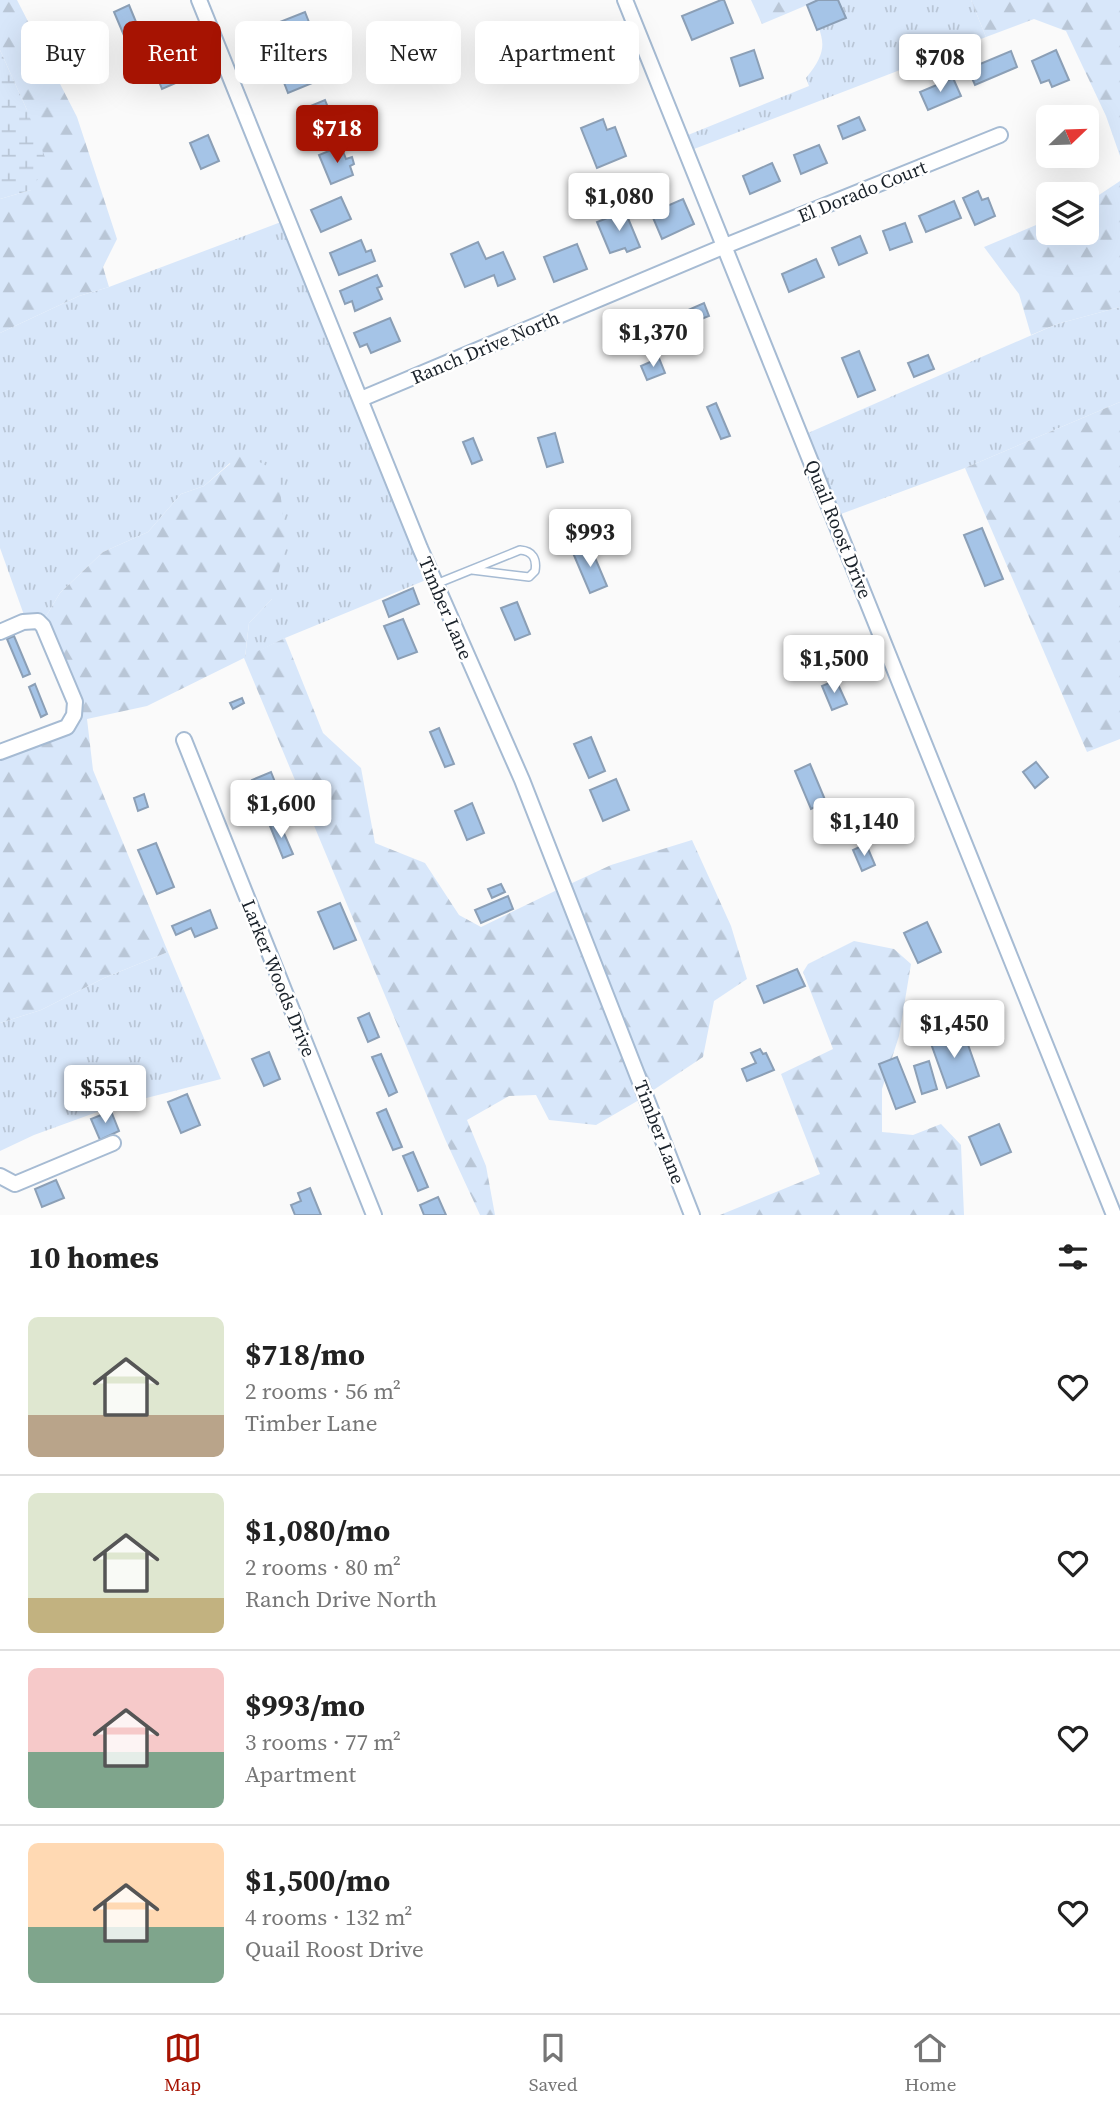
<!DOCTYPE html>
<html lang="en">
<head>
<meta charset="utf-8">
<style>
	body { margin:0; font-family:"Source Serif 4",serif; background:#f6f6f6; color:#222; height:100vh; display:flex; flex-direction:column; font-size:26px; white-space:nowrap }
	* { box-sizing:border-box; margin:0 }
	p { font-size:23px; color:#767676 }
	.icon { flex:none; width:38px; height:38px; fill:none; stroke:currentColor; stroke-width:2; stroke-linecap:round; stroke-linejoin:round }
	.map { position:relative; height:1215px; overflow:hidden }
	.side { display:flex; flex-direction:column; background:#fff; flex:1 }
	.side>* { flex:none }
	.top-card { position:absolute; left:21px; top:21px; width:700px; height:63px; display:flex; gap:14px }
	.needle { width:46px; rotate:67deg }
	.tools { position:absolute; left:1036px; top:105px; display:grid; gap:14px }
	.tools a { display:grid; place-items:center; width:63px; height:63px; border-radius:10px; background:#fff; box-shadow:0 7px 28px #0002; font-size:35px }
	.price { position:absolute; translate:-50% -60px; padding:0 16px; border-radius:7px; background:#fff; color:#222; font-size:23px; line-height:46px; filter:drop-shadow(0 2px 4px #0008) }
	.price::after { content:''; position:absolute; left:50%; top:42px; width:21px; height:16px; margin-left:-10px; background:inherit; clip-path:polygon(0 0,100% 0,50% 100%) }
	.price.on { background:#a61302; color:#fff }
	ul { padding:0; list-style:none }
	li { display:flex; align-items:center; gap:21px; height:175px; padding:0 28px }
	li+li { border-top:2px solid #e0e0e0 }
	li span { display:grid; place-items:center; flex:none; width:196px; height:140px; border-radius:10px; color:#555 }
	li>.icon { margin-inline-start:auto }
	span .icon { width:84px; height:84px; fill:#fffc; stroke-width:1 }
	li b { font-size:30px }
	h2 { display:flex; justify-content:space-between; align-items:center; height:84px; padding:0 28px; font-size:30px }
	.pill { padding:0 24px; border-radius:10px; background:#fff; box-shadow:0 7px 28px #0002; font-size:24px; line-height:63px }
	.pill.on { background:#a61302; color:#fff }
	.dock { display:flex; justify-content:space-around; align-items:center; height:98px; border-top:2px solid #e0e0e0; background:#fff; font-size:19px; color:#767676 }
	.dock a { display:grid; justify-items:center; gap:4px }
	.dock .on { color:#a61302 }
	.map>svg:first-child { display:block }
</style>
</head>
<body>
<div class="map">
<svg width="1120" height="1215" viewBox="0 0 1120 1215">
	<defs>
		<pattern id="grass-tufts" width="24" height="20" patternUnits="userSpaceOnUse" patternTransform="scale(1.75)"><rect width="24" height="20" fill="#d8e7fa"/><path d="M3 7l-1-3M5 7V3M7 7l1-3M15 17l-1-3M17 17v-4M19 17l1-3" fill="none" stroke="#b9c6d6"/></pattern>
		<pattern id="forest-firs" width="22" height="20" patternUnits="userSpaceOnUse" patternTransform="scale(1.75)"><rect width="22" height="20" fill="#d8e7fa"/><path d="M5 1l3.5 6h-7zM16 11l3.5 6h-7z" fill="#b9c6d6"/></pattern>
		<pattern id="wetland-marsh" width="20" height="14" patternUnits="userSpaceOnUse" patternTransform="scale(1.75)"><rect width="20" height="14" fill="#d8e7fa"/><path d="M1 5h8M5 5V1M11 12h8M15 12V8" fill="none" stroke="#b9c6d6"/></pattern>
	</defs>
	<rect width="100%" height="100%" fill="#fafafa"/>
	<g fill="url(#grass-tufts)">
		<path d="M819 0H971L986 37 694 149 688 135 809 86 806 78C832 46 822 39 810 4Z"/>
		<path d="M281 222 317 311 327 342 354 403 426 580 285 638 245 658 249 623 272 599 230 463 204 486 181 494 148 532 103 552 60 593 45 618 34 613 24 615 0 548V333L79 296 109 287Z"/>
		<path d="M1120 307V402L965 468 841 514 808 433 1057 324Z"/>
		<path d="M168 952 221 1079 111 1107 34 1135 0 1151V1023L41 1010 104 978Z"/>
	</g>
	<g fill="url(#forest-firs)">
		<path d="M0 0H17L77 117 117 239 103 267 109 287 79 296 0 333V199L31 190 27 110 0 50Z"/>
		<path d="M751 0H819L762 24Z"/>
		<path d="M971 0H1120V156L1106 116 1066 31 1034 19 986 37Z"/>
		<path d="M1120 181V307L1057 324 1031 335 1019 294 984 247 1048 220V233H1087V203Z"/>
		<path d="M1120 402V739L1087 752 965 468Z"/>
		<path d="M243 453 278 472 286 542 272 599 249 623 245 657 285 638 323 733 361 768 375 843 425 863 459 915 481 927 557 890 639 1100 596 1125 549 1120 536 1095 509 1096 467 1120 486 1166 495 1215H480L445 1139 244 658 147 706 87 719 93 770 168 952 104 978 41 1010 0 1023V760L69 733 80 718 82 699 50 624 45 618 60 593 103 552 148 532 181 494 204 486Z"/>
		<path d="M692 840 731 926 747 979 714 1001 703 1057 652 1091 570 884 611 865Z"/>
		<path d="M854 941 894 949 911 964 899 1036 882 1089V1132L913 1135 941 1124 961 1145 964 1215H720L820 1174 781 1074 833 1049 803 972 808 964Z"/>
	</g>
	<path fill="url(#wetland-marsh)" d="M0 50 27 110 46 160 44 169 31 190 0 199Z"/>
	<g fill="#a5c4e7" stroke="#8b9fb6" stroke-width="2">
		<path d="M721 0H724L733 23 692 40 682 16Z"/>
		<path d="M818 0H838L846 18 817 30 807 5Z"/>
		<path d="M129 5 143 39 128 45 114 12Z"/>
		<path d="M305 12 312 30 269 47 262 29Z"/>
		<path d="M754 50 763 78 740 86 731 58Z"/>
		<path d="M1056 50 1069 80 1052 87 1049 80 1041 83 1032 61Z"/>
		<path d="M1011 51 1017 67 975 85 968 69Z"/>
		<path d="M165 53 178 82 162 89 150 59Z"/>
		<path d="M318 54 327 77 288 93 283 80 294 75 290 65Z"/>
		<path d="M953 78 961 96 928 110 920 92Z"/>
		<path d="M325 100 329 110 336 107 339 116 333 118 340 136 311 147 306 134 317 130 308 107Z"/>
		<path d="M859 117 865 130 843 139 838 126Z"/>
		<path d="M603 119 607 130 615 127 626 156 597 168 581 128Z"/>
		<path d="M208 135 219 161 201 169 190 143Z"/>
		<path d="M819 145 827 163 801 174 794 155Z"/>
		<path d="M341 146 346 159 352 157 354 164 350 166 353 175 331 184 319 155Z"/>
		<path d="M772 163 780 181 750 194 743 176Z"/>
		<path d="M978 191 982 200 988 198 995 216 975 225 963 198Z"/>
		<path d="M341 197 351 219 321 232 311 210Z"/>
		<path d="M683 199 694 224 662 239 651 213Z"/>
		<path d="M954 201 961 218 926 232 919 216Z"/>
		<path d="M625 211 640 247 627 252 625 248 610 253 597 222Z"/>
		<path d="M905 223 912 242 890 250 883 231Z"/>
		<path d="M860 236 867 253 839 265 832 248Z"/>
		<path d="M361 240 366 252 371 250 375 261 339 275 330 253Z"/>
		<path d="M478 242 486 259 503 252 515 279 498 286 494 275 465 287 451 254Z"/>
		<path d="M577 244 587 269 554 282 544 257Z"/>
		<path d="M816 259 824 277 789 292 782 274Z"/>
		<path d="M377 275 382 286 377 288 382 299 355 311 352 301 345 304 340 291Z"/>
		<path d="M704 303 709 316 684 326 679 314Z"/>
		<path d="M390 318 400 341 371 353 367 344 360 347 354 333Z"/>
		<path d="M859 351 875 390 858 397 842 358Z"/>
		<path d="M928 355 934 369 914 377 908 363Z"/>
		<path d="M659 358 665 373 647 380 641 366Z"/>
		<path d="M716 403 730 436 721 439 707 407Z"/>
		<path d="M555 433 563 462 547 467 538 438Z"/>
		<path d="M473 438 482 460 472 464 463 442Z"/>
		<path d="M982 528 1003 579 985 586 964 535Z"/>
		<path d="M590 546 607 586 590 593 573 553Z"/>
		<path d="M413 588 419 604 389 617 383 601Z"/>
		<path d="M517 602 530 634 515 640 501 608Z"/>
		<path d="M403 619 417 652 398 659 384 626Z"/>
		<path d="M14 636 30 674 23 677 7 639Z"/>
		<path d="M836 680 847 704 832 710 822 686Z"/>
		<path d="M35 684 47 714 41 717 29 687Z"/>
		<path d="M242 698 244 703 233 709 230 703Z"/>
		<path d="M439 728 454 764 445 767 430 732Z"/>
		<path d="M591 737 605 771 589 778 574 744Z"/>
		<path d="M1036 762 1048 777 1035 788 1023 772Z"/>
		<path d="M810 764 826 802 811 809 795 771Z"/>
		<path d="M271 772 281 797 270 802 273 809 265 812 252 780Z"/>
		<path d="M616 779 629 810 603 821 590 790Z"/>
		<path d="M144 794 148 807 138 811 134 798Z"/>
		<path d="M472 803 484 833 467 840 455 811Z"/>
		<path d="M279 822 293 854 283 858 270 826Z"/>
		<path d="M156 843 174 887 157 894 138 850Z"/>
		<path d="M866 844 875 865 862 871 853 850Z"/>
		<path d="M501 884 505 892 492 898 488 889Z"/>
		<path d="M508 896 513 909 481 923 475 910Z"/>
		<path d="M340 903 356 940 334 949 318 912Z"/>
		<path d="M210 910 217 928 195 937 191 928 176 935 172 926Z"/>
		<path d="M927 922 941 952 918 963 904 933Z"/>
		<path d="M797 969 805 986 764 1003 757 986Z"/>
		<path d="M369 1013 379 1037 368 1042 358 1018Z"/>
		<path d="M944 1033 949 1045 966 1039 979 1076 947 1088 929 1038Z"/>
		<path d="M760 1049 763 1054 766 1053 774 1070 747 1081 742 1069 756 1063 751 1053Z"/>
		<path d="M269 1052 280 1079 264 1086 252 1059Z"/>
		<path d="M381 1054 397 1092 389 1096 372 1057Z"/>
		<path d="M897 1057 915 1102 896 1109 879 1064Z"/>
		<path d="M929 1061 937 1089 922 1094 914 1066Z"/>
		<path d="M187 1094 200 1125 181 1133 168 1102Z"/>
		<path d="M386 1109 402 1147 393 1150 377 1113Z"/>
		<path d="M111 1111 119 1131 100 1140 91 1119Z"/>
		<path d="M999 1124 1011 1152 981 1165 969 1137Z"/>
		<path d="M413 1152 428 1187 418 1191 403 1156Z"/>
		<path d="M56 1180 64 1198 42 1207 35 1189Z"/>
		<path d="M310 1188 321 1215H295L291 1205 301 1201 298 1193Z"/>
		<path d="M438 1197 446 1215H424L420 1205Z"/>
	</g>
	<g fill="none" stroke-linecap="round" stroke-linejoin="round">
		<g stroke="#a6bbd3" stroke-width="10">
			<path id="lane" d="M436 584 520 550C533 551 537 559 535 571L529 577 472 570"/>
		</g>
		<g stroke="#a6bbd3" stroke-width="18">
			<g id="street">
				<path d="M199 0 420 548 522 780 692 1215"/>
				<path d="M625 0 1114 1215"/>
				<path d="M361 399 725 246 1000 135"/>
				<path d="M0 632 23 622 38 621 43 626 75 702 74 715 67 727 0 752"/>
				<path d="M184 740 374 1215"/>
				<path d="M0 1176 15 1184 113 1143"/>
			</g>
		</g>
		<use href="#lane" stroke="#fff" stroke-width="7"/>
		<use href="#street" stroke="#fff" stroke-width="14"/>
	</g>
	<g text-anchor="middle" stroke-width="5" stroke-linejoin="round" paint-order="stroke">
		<g font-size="19" fill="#1a222a" stroke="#fff">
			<text transform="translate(862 191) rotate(-22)" y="7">El Dorado Court</text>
			<text transform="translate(485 347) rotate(-23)" y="7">Ranch Drive North</text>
			<text transform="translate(839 529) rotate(68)" y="7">Quail Roost Drive</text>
			<text transform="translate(446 608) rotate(67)" y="7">Timber Lane</text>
			<text transform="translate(279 978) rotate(68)" y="7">Larker Woods Drive</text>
			<text transform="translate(660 1132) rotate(69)" y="7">Timber Lane</text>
		</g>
	</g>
</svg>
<div class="tools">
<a><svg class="needle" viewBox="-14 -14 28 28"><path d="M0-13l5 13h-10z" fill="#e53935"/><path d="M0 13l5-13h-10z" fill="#767676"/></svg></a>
<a><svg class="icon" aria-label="layers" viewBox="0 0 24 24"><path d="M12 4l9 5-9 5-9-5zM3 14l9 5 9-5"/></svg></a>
</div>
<b class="price" style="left:940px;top:94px">$708</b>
<b class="price on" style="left:337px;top:165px">$718</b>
<b class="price" style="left:619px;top:233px">$1,080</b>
<b class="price" style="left:653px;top:369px">$1,370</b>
<b class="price" style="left:590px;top:569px">$993</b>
<b class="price" style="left:834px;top:695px">$1,500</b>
<b class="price" style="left:281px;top:840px">$1,600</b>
<b class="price" style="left:864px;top:858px">$1,140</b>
<b class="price" style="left:954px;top:1060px">$1,450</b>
<b class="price" style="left:105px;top:1125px">$551</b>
<div class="top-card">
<a class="pill">Buy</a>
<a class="pill on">Rent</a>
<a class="pill">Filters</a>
<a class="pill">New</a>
<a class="pill">Apartment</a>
</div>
</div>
<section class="side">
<h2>10 homes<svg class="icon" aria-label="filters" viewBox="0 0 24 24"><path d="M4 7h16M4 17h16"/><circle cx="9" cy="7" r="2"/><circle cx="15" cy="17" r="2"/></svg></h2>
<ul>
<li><span style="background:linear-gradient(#dfe7d0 70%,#b9a48a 0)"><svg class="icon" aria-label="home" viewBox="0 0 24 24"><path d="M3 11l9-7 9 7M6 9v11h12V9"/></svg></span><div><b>$718/mo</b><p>2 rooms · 56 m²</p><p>Timber Lane</p></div><svg class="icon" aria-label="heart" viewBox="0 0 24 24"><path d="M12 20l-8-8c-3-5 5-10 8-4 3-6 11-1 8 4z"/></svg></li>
<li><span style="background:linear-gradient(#dfe7d0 75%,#c2b280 0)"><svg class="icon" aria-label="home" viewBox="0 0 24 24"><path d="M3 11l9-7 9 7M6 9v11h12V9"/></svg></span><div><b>$1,080/mo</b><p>2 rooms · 80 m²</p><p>Ranch Drive North</p></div><svg class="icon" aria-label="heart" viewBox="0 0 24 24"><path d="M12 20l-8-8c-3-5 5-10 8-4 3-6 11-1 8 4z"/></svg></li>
<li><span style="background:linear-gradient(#f6c9c9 60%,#7fa58c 0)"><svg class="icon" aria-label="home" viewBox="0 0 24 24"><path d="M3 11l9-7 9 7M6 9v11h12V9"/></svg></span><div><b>$993/mo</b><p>3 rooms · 77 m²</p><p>Apartment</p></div><svg class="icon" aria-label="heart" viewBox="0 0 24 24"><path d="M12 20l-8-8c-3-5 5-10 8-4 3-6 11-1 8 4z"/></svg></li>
<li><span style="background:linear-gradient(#ffd9b3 60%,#7fa58c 0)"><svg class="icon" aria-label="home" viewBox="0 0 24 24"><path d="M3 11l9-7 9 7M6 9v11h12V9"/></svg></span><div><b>$1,500/mo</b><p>4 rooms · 132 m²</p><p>Quail Roost Drive</p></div><svg class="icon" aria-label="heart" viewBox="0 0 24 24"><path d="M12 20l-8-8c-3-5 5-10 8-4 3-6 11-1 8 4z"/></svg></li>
</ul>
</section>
<nav class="dock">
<a class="on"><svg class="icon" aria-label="map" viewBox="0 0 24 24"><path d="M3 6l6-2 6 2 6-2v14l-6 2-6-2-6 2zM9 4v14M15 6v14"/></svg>Map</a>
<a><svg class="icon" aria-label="saved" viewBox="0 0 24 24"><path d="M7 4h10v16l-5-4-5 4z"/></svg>Saved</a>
<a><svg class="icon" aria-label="home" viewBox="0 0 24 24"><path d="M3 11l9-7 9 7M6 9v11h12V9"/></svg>Home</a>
</nav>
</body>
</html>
